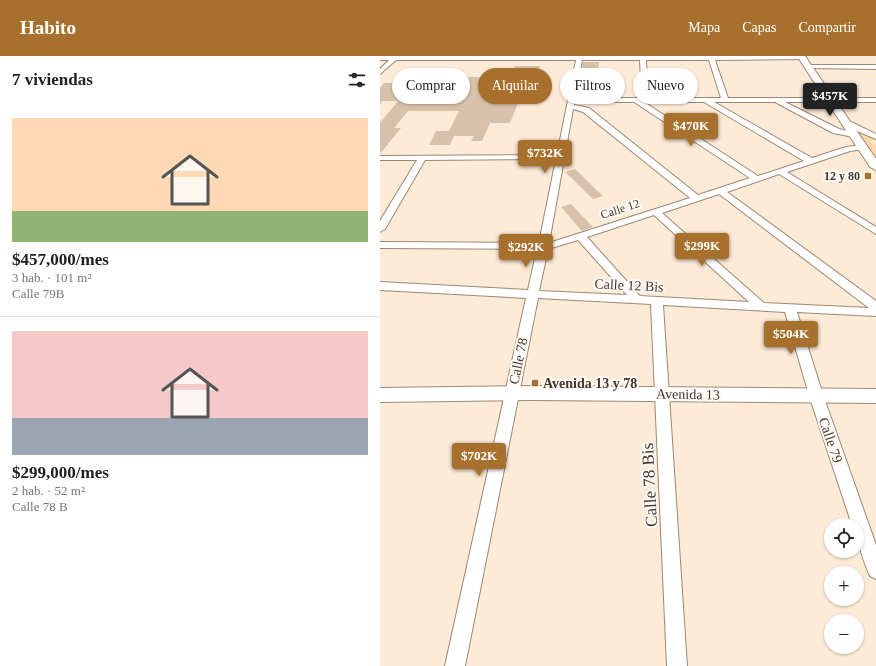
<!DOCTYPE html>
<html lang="es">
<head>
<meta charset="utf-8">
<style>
	body { margin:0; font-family:"Times New Roman",serif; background:#f6f6f6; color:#202124; height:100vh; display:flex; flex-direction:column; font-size:15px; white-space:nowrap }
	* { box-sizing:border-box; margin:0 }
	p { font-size:13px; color:#757577 }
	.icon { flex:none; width:22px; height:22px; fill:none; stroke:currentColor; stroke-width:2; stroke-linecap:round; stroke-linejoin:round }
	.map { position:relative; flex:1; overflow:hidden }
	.panel { display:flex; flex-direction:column; background:#fff; width:380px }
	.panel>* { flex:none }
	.top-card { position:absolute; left:12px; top:12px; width:380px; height:36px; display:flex; gap:8px }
	.buttons { position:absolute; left:444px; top:462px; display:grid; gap:8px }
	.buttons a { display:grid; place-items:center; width:40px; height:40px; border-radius:50%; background:#fff; box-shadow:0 1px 3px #0004; font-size:20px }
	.price { position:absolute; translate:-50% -34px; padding:0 9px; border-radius:4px; background:#a7702c; color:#fff; font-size:13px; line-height:26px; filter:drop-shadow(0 1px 2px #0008) }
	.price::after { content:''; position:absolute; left:50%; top:24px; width:12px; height:9px; margin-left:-6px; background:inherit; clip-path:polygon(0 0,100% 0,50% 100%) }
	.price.active { background:#222; color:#fff }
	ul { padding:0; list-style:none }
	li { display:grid; align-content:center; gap:8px; height:212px; padding:0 12px }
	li+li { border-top:1px solid #e0e0e0 }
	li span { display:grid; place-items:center; height:124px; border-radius:0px; color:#555 }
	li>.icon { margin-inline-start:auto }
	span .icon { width:72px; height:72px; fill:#fffc; stroke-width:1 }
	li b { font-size:17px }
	h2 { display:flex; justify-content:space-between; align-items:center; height:48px; padding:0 12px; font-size:17px }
	.pill { padding:0 14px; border-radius:18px; background:#fff; box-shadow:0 1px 3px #0004; font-size:14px; line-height:36px }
	.pill.active { background:#a7702c; color:#fff }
	header { display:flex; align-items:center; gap:24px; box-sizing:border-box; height:56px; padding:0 20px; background:#a7702c; color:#fff }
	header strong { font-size:19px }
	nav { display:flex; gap:22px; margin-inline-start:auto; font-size:14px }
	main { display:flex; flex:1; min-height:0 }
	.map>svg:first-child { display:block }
</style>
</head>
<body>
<header>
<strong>Habito</strong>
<nav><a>Mapa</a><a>Capas</a><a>Compartir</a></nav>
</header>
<main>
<section class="panel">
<h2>7 viviendas<svg class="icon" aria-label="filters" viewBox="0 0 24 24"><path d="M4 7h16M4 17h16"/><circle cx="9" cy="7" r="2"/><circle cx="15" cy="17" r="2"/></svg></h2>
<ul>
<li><span style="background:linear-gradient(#ffd9b3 75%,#8fb573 0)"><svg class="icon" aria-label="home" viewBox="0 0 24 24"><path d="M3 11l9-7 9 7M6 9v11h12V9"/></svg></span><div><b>$457,000/mes</b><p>3 hab. · 101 m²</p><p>Calle 79B</p></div></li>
<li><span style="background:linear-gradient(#f6c9c9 70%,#9aa5b1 0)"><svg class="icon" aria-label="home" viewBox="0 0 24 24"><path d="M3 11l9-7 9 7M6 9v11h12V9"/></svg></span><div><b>$299,000/mes</b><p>2 hab. · 52 m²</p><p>Calle 78 B</p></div></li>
</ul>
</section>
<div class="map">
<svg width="496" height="610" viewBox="0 0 496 610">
	<rect width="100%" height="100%" fill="#fdead7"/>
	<path fill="#fdd6ac" d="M466 67 496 81V84L490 86 496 89V111Z"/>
	<g fill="#d7c1aa">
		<path d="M203 6H219L218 18H201Z"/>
		<path d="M135 10H160L148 47H138L130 67H110L102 85H91L94 80H74L70 89H49L56 75H69L79 55H28L14 72H21L0 98V67L18 45H2L0 48V32L4 27H17L13 33 64 32 72 21H131Z"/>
		<path d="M195 113 223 140 213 143 185 116Z"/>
		<path d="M191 148 213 171 202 175 181 151Z"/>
	</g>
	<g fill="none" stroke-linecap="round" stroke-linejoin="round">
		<g stroke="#9c8872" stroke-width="2">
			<g id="minor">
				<path d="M0 0H423L426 2 425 3 335 4 348 42H496V46H405L459 73 476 77 477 79 473 81 453 77 395 46H334L432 102 466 91 481 89 485 91 484 93 470 95 407 116 496 171V178L399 118 347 136 496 245V260L417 256 443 339 496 489V523L490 520C483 504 477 487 477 469H472L429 339 405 256 283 249 307 610H287L271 248 158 242 85 610H65L146 242 0 234V226L148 234 157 193 0 192V186L159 187 176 103 45 104 5 173 0 176V165L37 104H0V100L177 99 196 4H16L0 18V13L9 4H0ZM202 4H260L262 42H195ZM266 4H329L341 42H268ZM194 46H254L370 122 318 139 209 52 194 49ZM264 46H324L424 105 378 120ZM193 53 203 56 310 142 169 187ZM339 138 489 252 384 247 282 157ZM274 159 369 246 260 240 207 181ZM198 184 247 239 159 235 168 193Z"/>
				<path d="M429 9H496V13L427 12 426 11Z"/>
				<path d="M463 65H469L496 78V83L463 69Z"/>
			</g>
		</g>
		<g stroke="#9c8872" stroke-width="2">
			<g id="tertiary">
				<path d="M417 0H425L496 103V114L490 111Z"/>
				<path d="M154 330 496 333V347L154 344 0 346V332Z"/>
			</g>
		</g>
		<use href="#minor" fill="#fff" fill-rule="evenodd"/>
		<use href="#tertiary" fill="#fff" fill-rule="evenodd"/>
	</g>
	<g fill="#a7702c" stroke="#fffaf5" stroke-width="1.5">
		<rect x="484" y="116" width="8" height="8" rx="2"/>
		<rect x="151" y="323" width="8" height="8" rx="2"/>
	</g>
	<g text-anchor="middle" stroke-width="4" stroke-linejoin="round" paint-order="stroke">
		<g font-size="12" font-weight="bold" fill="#41382f" stroke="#fffaf5" text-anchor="end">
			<text x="480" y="124">12 y 80</text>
		</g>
		<g font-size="12" fill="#41382f" stroke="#fffaf5">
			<text transform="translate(240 153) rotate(-18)" y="4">Calle 12</text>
		</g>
		<g font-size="14" fill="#41382f" stroke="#fffaf5">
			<text transform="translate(249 229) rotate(3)" y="5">Calle 12 Bis</text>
			<text transform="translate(138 305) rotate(-78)" y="5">Calle 78</text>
			<text transform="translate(308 338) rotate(1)" y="5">Avenida 13</text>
			<text transform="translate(451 384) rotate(71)" y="5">Calle 79</text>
		</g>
		<g font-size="14" font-weight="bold" fill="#41382f" stroke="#fffaf5" text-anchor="start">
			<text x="163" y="332">Avenida 13 y 78</text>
		</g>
		<g font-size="17" fill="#41382f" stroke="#fffaf5">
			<text transform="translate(269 429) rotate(-93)" y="6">Calle 78 Bis</text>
		</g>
	</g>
</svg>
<div class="buttons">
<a><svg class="icon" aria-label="locate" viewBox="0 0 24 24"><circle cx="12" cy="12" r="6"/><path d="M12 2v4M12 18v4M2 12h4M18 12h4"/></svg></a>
<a>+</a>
<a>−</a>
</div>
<b class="price active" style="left:450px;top:61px">$457K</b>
<b class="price" style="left:311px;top:91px">$470K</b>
<b class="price" style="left:165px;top:118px">$732K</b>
<b class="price" style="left:322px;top:211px">$299K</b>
<b class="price" style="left:146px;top:212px">$292K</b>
<b class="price" style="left:411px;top:299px">$504K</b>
<b class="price" style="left:99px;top:421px">$702K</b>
<div class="top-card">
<a class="pill">Comprar</a>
<a class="pill active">Alquilar</a>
<a class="pill">Filtros</a>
<a class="pill">Nuevo</a>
</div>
</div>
</main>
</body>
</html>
